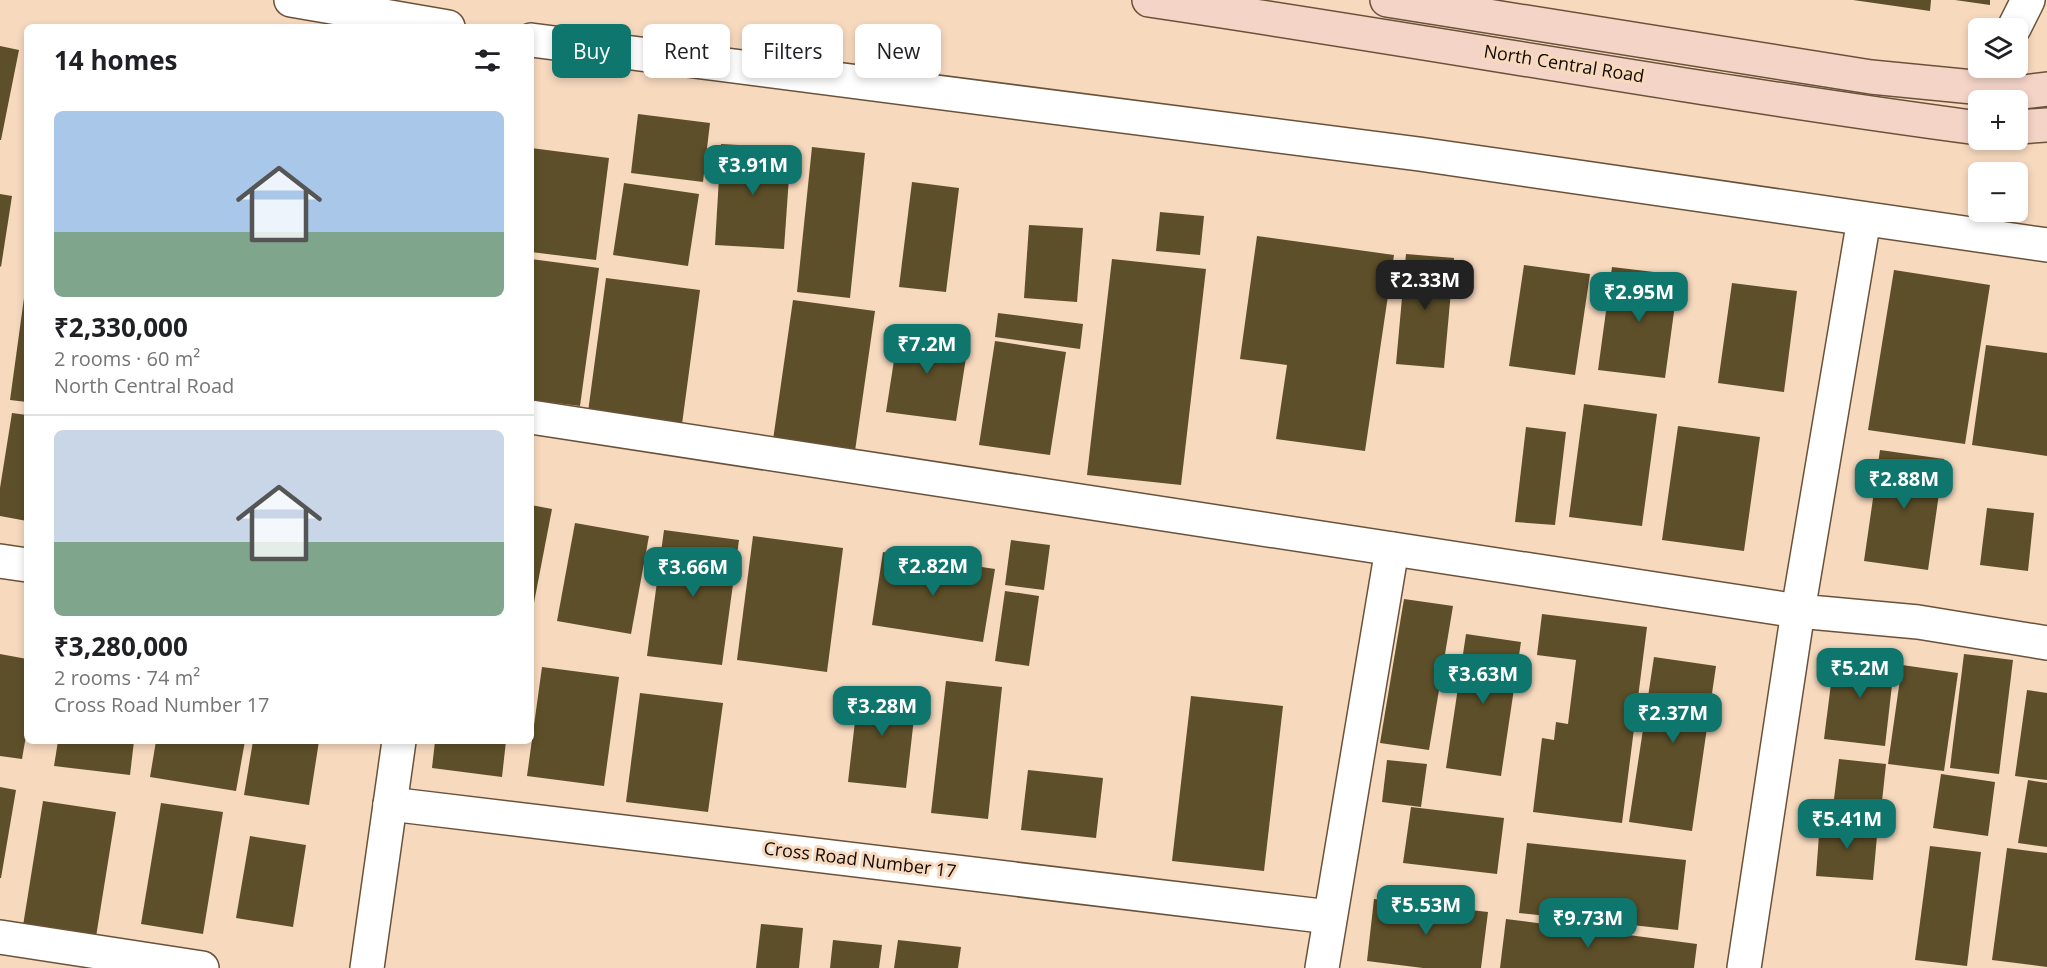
<!DOCTYPE html>
<html lang="en">
<head>
<meta charset="utf-8">
<style>
	body { margin:0; font-family:"Open Sans",sans-serif; background:#f6f6f6; color:#202124; height:100vh; display:flex; flex-direction:column; font-size:22px; white-space:nowrap }
	* { box-sizing:border-box; margin:0 }
	p { font-size:20px; color:#757577 }
	.icon { flex:none; width:33px; height:33px; fill:none; stroke:currentColor; stroke-width:2; stroke-linecap:round; stroke-linejoin:round }
	.map { position:relative; flex:1; overflow:hidden }
	.drawer { position:absolute; left:24px; top:24px; width:510px; height:720px; display:flex; flex-direction:column; background:#fff; border-radius:9px; box-shadow:0 3px 9px #0003 }
	.drawer>* { flex:none }
	.top-card { position:absolute; left:552px; top:24px; width:570px; height:54px; display:flex; gap:12px }
	.fabs { position:absolute; left:1968px; top:18px; display:grid; gap:12px }
	.fabs a { display:grid; place-items:center; width:60px; height:60px; border-radius:9px; background:#fff; box-shadow:0 3px 9px #0003; font-size:30px }
	.price { position:absolute; translate:-50% -51px; padding:0 14px; border-radius:12px; background:#0f766e; color:#fff; font-size:20px; line-height:39px; filter:drop-shadow(0 2px 3px #0008) }
	.price::after { content:''; position:absolute; left:50%; top:36px; width:18px; height:14px; margin-left:-9px; background:inherit; clip-path:polygon(0 0,100% 0,50% 100%) }
	.price.current { background:#222; color:#fff }
	ul { padding:0; list-style:none }
	li { display:grid; align-content:center; gap:12px; height:318px; padding:0 30px }
	li+li { border-top:2px solid #e0e0e0 }
	li span { display:grid; place-items:center; height:186px; border-radius:9px; color:#555 }
	li>.icon { margin-inline-start:auto }
	span .icon { width:108px; height:108px; fill:#fffc; stroke-width:1 }
	li b { font-size:26px }
	h2 { display:flex; justify-content:space-between; align-items:center; height:72px; padding:0 30px; font-size:26px }
	.chip { padding:0 21px; border-radius:9px; background:#fff; box-shadow:0 3px 9px #0003; font-size:21px; line-height:54px }
	.chip.current { background:#0f766e; color:#fff }
	.map>svg:first-child { display:block }
</style>
</head>
<body>
<div class="map">
<svg width="2047" height="968" viewBox="0 0 2047 968">
	<rect width="100%" height="100%" fill="#f7d9be"/>
	<g fill="#5d4f29">
		<path d="M1853 0H1931L1930 11Z"/>
		<path d="M1955 0H1990V5Z"/>
		<path d="M0 46 19 50 1 140H0Z"/>
		<path d="M638 114 710 123 703 182 631 173Z"/>
		<path d="M721 144 791 148 784 249 715 245Z"/>
		<path d="M812 147 865 153 850 298 797 292Z"/>
		<path d="M531 148 609 158 596 260 531 252Z"/>
		<path d="M912 182 959 188 946 292 899 287Z"/>
		<path d="M624 183 699 194 688 266 613 255Z"/>
		<path d="M0 194 12 196 1 267 0 266Z"/>
		<path d="M1160 212 1204 216 1200 255 1156 251Z"/>
		<path d="M1029 225 1083 228 1077 302 1024 298Z"/>
		<path d="M1257 236 1394 255 1365 451 1276 439 1287 365 1240 359Z"/>
		<path d="M1406 254 1454 258 1444 368 1396 364Z"/>
		<path d="M531 259 599 268 580 406 531 400Z"/>
		<path d="M1112 259 1206 269 1181 485 1087 475Z"/>
		<path d="M1524 265 1590 274 1575 375 1509 366Z"/>
		<path d="M1612 267 1679 275 1665 378 1598 370Z"/>
		<path d="M1894 270 1990 285 1965 444 1868 430Z"/>
		<path d="M606 278 700 290 682 424 588 412Z"/>
		<path d="M1732 283 1797 291 1784 392 1718 383Z"/>
		<path d="M24 298H27V402L10 400Z"/>
		<path d="M793 300 875 311 855 451 773 440Z"/>
		<path d="M998 313 1083 324 1080 349 995 337Z"/>
		<path d="M899 328 969 339 956 421 886 412Z"/>
		<path d="M995 341 1066 352 1050 455 979 445Z"/>
		<path d="M1986 345 2047 353V456L1972 445Z"/>
		<path d="M1584 404 1657 414 1642 526 1569 517Z"/>
		<path d="M12 413 27 415V521L0 516V488Z"/>
		<path d="M1678 426 1760 437 1744 551 1662 540Z"/>
		<path d="M1526 427 1566 432 1555 525 1515 522Z"/>
		<path d="M1880 450 1944 459 1928 570 1864 561Z"/>
		<path d="M531 505 552 509 532 613H531Z"/>
		<path d="M1987 508 2034 513 2028 571 1980 565Z"/>
		<path d="M575 523 649 536 631 634 557 621Z"/>
		<path d="M664 530 739 540 722 665 647 656Z"/>
		<path d="M753 536 843 548 827 672 737 660Z"/>
		<path d="M1011 540 1050 545 1044 590 1005 585Z"/>
		<path d="M883 552 995 569 983 642 872 625Z"/>
		<path d="M1005 591 1039 596 1029 666 995 661Z"/>
		<path d="M1404 599 1453 606 1429 750 1380 743Z"/>
		<path d="M1542 614 1647 627 1622 823 1533 812 1542 738 1554 740 1556 722 1568 724 1576 660 1537 655Z"/>
		<path d="M1466 634 1521 642 1501 776 1446 768Z"/>
		<path d="M1835 652 1895 659 1885 746 1824 739Z"/>
		<path d="M0 654 27 659V730L22 759 0 756Z"/>
		<path d="M1964 654 2013 660 1999 774 1950 768Z"/>
		<path d="M1654 657 1716 666 1692 831 1629 822Z"/>
		<path d="M1902 665 1958 673 1944 771 1888 764Z"/>
		<path d="M542 667 619 677 604 786 527 776Z"/>
		<path d="M946 681 1002 687 988 819 931 813Z"/>
		<path d="M859 686 917 692 906 788 848 782Z"/>
		<path d="M2027 690 2047 693V780L2015 776Z"/>
		<path d="M640 693 723 703 708 812 626 802Z"/>
		<path d="M1191 696 1283 706 1264 871 1172 861Z"/>
		<path d="M58 741H134L130 775 54 766Z"/>
		<path d="M156 741H245L236 791 150 777Z"/>
		<path d="M253 741H319L309 805 244 795Z"/>
		<path d="M435 741H506L502 777 432 768Z"/>
		<path d="M1839 759 1886 764 1880 820 1832 815Z"/>
		<path d="M1387 760 1427 764 1421 807 1382 802Z"/>
		<path d="M1028 770 1103 778 1096 838 1021 830Z"/>
		<path d="M1941 774 1995 782 1988 836 1933 828Z"/>
		<path d="M2028 780 2047 783V847L2018 843Z"/>
		<path d="M0 787 16 790 1 878H0Z"/>
		<path d="M43 801 116 812 95 943 22 932Z"/>
		<path d="M161 803 223 812 203 934 141 924Z"/>
		<path d="M1411 807 1504 818 1497 874 1403 863Z"/>
		<path d="M1820 821 1878 825 1873 880 1816 876Z"/>
		<path d="M250 836 306 845 293 927 236 918Z"/>
		<path d="M1527 843 1686 860 1678 930 1519 913Z"/>
		<path d="M1930 846 1981 852 1967 966 1915 960Z"/>
		<path d="M2007 848 2047 853V967L1992 960Z"/>
		<path d="M1374 899 1488 912 1481 968H1423L1367 961Z"/>
		<path d="M1506 919 1697 944 1694 968H1500Z"/>
		<path d="M761 924 803 928 799 968H756Z"/>
		<path d="M833 940 882 945 879 968H830Z"/>
		<path d="M898 940 961 947 958 968H894Z"/>
	</g>
	<g fill="none" stroke-linecap="round" stroke-linejoin="round">
		<g stroke="#6a523a" stroke-width="36">
			<g id="minor">
				<path d="M291 0 448 27"/>
				<path d="M2014 28 2028 0"/>
				<path d="M531 40 1419 154 2047 245"/>
				<path d="M1864 219 1798 611 1918 622 2047 643"/>
				<path d="M531 417 1798 611 1744 968"/>
				<path d="M0 561 27 565"/>
				<path d="M390 804 1330 917"/>
				<path d="M0 937 202 968"/>
				<path d="M367 968 399 741"/>
				<path d="M1322 968 1392 549"/>
			</g>
		</g>
		<g stroke="#6a523a" stroke-width="36">
			<g id="secondary">
				<path d="M1149 0C1426 41 1701 91 1978 128"/>
				<path d="M1387 0 1871 77 2024 92 2047 89"/>
				<path d="M2018 127 2047 125"/>
			</g>
		</g>
		<use href="#minor" stroke="#fff" stroke-width="33"/>
		<use href="#secondary" stroke="#f4d4c7" stroke-width="33"/>
	</g>
	<g text-anchor="middle" stroke-width="6" stroke-linejoin="round" paint-order="stroke">
		<g font-size="18" fill="#130902" stroke="#f7d9be">
			<text transform="translate(1564 64) rotate(9)" y="6">North Central Road</text>
			<text transform="translate(860 860) rotate(7)" y="6">Cross Road Number 17</text>
		</g>
	</g>
</svg>
<div class="fabs">
<a><svg class="icon" aria-label="layers" viewBox="0 0 24 24"><path d="M12 4l9 5-9 5-9-5zM3 14l9 5 9-5"/></svg></a>
<a>+</a>
<a>−</a>
</div>
<b class="price" style="left:753px;top:196px">₹3.91M</b>
<b class="price current" style="left:1425px;top:311px">₹2.33M</b>
<b class="price" style="left:1639px;top:323px">₹2.95M</b>
<b class="price" style="left:927px;top:375px">₹7.2M</b>
<b class="price" style="left:1904px;top:510px">₹2.88M</b>
<b class="price" style="left:933px;top:597px">₹2.82M</b>
<b class="price" style="left:693px;top:598px">₹3.66M</b>
<b class="price" style="left:1860px;top:699px">₹5.2M</b>
<b class="price" style="left:1483px;top:705px">₹3.63M</b>
<b class="price" style="left:882px;top:737px">₹3.28M</b>
<b class="price" style="left:1673px;top:744px">₹2.37M</b>
<b class="price" style="left:1847px;top:850px">₹5.41M</b>
<b class="price" style="left:1426px;top:936px">₹5.53M</b>
<b class="price" style="left:1588px;top:949px">₹9.73M</b>
<div class="top-card">
<a class="chip current">Buy</a>
<a class="chip">Rent</a>
<a class="chip">Filters</a>
<a class="chip">New</a>
</div>
<section class="drawer">
<h2>14 homes<svg class="icon" aria-label="filters" viewBox="0 0 24 24"><path d="M4 7h16M4 17h16"/><circle cx="9" cy="7" r="2"/><circle cx="15" cy="17" r="2"/></svg></h2>
<ul>
<li><span style="background:linear-gradient(#a9c7e8 65%,#7fa58c 0)"><svg class="icon" aria-label="home" viewBox="0 0 24 24"><path d="M3 11l9-7 9 7M6 9v11h12V9"/></svg></span><div><b>₹2,330,000</b><p>2 rooms · 60 m²</p><p>North Central Road</p></div></li>
<li><span style="background:linear-gradient(#c9d6e8 60%,#7fa58c 0)"><svg class="icon" aria-label="home" viewBox="0 0 24 24"><path d="M3 11l9-7 9 7M6 9v11h12V9"/></svg></span><div><b>₹3,280,000</b><p>2 rooms · 74 m²</p><p>Cross Road Number 17</p></div></li>
</ul>
</section>
</div>
</body>
</html>
